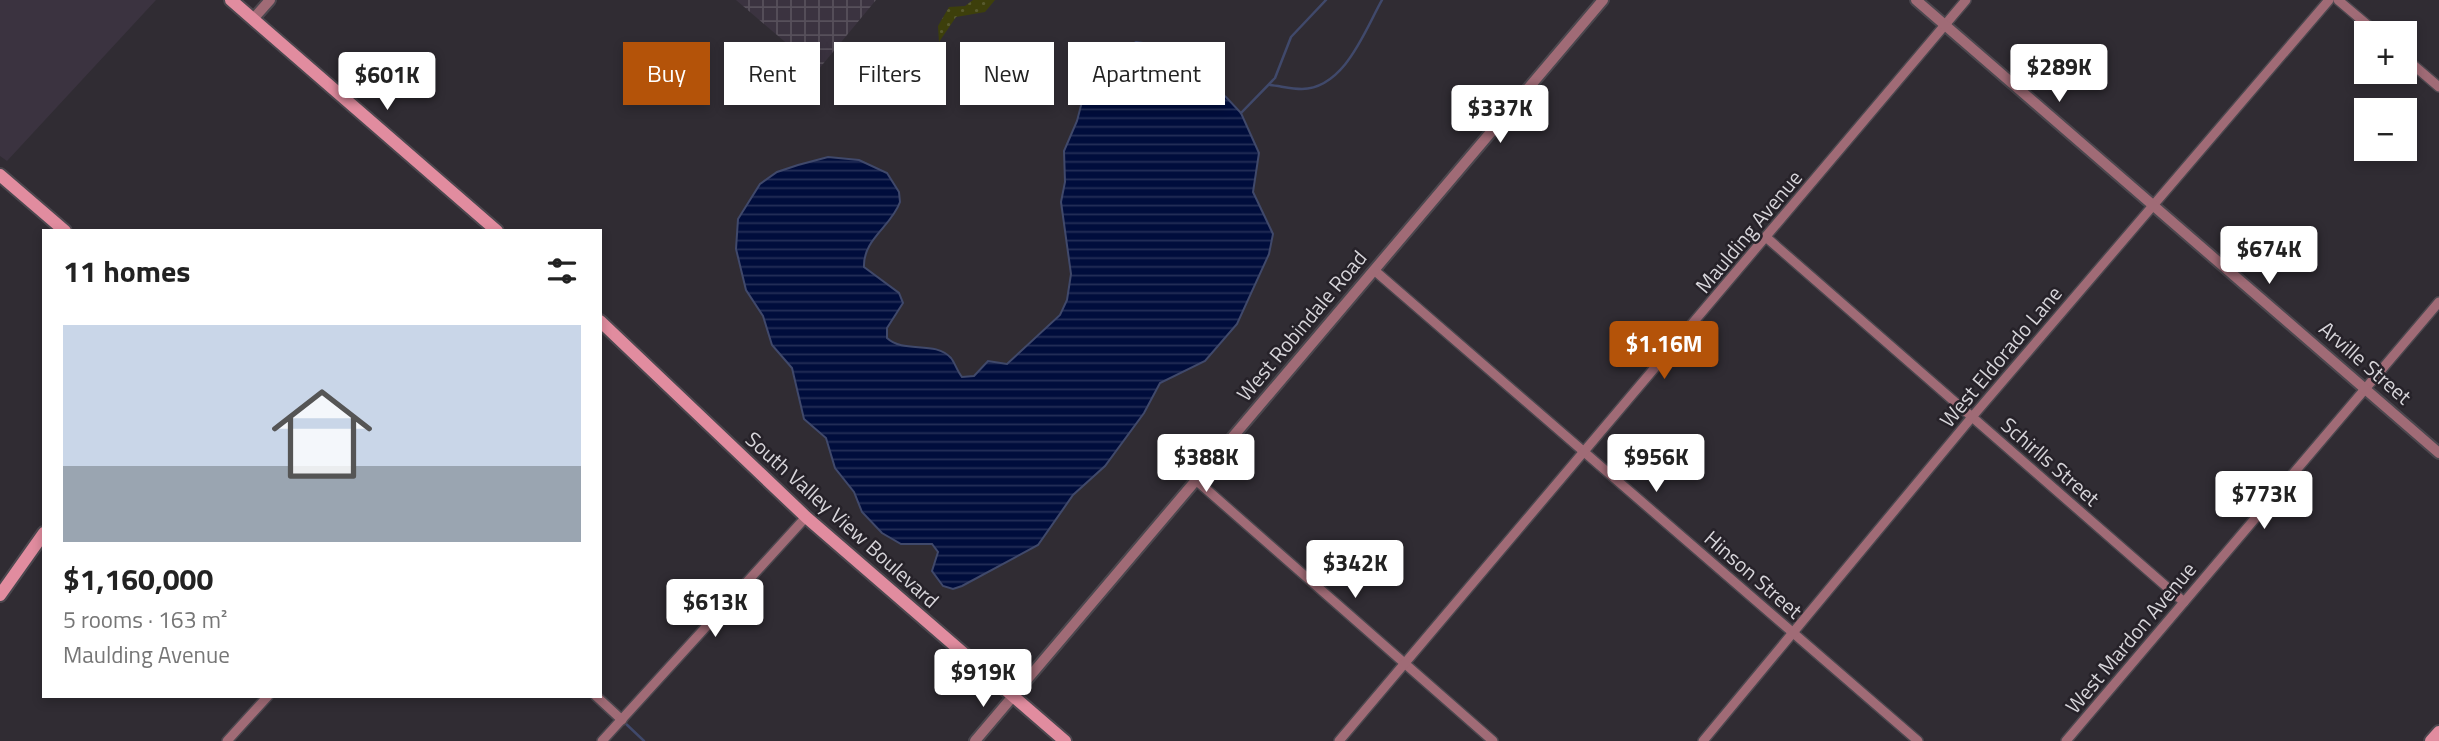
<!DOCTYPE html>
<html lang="en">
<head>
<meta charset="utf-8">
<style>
	body { margin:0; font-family:"Titillium Web",sans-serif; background:#f6f6f6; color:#222; height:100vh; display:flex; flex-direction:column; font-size:26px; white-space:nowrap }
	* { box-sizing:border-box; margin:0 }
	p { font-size:23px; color:#767676 }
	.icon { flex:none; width:38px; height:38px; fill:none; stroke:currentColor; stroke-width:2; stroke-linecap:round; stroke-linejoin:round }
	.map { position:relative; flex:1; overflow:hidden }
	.sheet { position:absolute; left:42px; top:229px; width:560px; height:469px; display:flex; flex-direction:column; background:#fff; border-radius:0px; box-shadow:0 4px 10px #0003 }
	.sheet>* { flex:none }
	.banner { position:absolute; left:623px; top:42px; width:665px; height:63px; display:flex; gap:14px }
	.fabs { position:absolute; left:2354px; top:21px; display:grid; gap:14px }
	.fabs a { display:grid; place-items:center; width:63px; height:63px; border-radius:0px; background:#fff; box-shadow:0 4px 10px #0003; font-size:35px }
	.price { position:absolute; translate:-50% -60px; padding:0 16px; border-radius:7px; background:#fff; color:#222; font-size:23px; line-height:46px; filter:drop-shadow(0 2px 4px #0008) }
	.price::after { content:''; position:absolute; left:50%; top:42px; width:21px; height:16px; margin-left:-10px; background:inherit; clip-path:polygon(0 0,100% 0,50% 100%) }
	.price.current { background:#b45309; color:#fff }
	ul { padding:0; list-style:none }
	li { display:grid; align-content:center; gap:14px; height:371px; padding:0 21px }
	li+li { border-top:2px solid #e0e0e0 }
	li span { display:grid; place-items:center; height:217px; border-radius:0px; color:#555 }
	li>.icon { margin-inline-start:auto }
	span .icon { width:126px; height:126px; fill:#fffc; stroke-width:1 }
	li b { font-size:30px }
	h2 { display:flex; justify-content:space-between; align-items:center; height:84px; padding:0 21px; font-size:30px }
	.chip { padding:0 24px; border-radius:0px; background:#fff; box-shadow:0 4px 10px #0003; font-size:24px; line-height:63px }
	.chip.current { background:#b45309; color:#fff }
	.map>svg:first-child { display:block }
</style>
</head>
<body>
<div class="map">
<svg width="2439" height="741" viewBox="0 0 2439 741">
	<defs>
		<pattern id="industrial-grid" width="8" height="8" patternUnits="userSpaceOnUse" patternTransform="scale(1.75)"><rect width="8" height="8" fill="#3b3340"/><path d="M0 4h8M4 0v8" fill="none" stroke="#57505b"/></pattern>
		<pattern id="grass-dots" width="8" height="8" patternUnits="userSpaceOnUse" patternTransform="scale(1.75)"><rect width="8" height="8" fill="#3d3f0b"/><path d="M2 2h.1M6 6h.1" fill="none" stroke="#585a2e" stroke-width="1.8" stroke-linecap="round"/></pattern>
		<pattern id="water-rules" width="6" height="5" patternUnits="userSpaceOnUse" patternTransform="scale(1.75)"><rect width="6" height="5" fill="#000d3c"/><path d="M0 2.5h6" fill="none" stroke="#242f58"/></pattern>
	</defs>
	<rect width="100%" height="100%" fill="#302c33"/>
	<path fill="#3b3340" d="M0 0H156L7 161 0 156Z"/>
	<path fill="url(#industrial-grid)" d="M736 0H876L818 70Z"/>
	<path fill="url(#grass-dots)" d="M973 0H995L985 12 956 17 939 42 938 26 949 7 965 6Z"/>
	<path fill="url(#water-rules)" stroke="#40496b" stroke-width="2" d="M1136 42 1157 45 1226 97 1241 113 1259 153 1253 192 1273 234 1269 254 1237 324 1205 361 1160 383 1144 413 1105 466 1073 495 1038 545 962 586 953 589 943 586 932 571 938 552 932 544H901L882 533 862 512 854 492 835 468 826 438 804 419 792 368 772 345 763 316 746 290 736 249 738 219 760 184 777 172 798 165 828 157 859 160 887 173 899 192 900 202C891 227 863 239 864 267L899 293 903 303 887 328V338C904 354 935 340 951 358 955 363 957 371 962 377L974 376 988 361 1007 364 1060 315 1067 300 1071 274 1061 202 1065 182 1064 151 1077 121 1085 90 1094 72 1119 51Z"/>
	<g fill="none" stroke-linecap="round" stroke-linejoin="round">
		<g stroke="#40496b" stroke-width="2.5">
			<path d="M1270 85C1280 86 1291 89 1302 89 1345 88 1365 30 1382 0"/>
			<path d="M1241 113 1275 78 1291 37 1326 0"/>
			<path d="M624 722 644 741"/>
		</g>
		<g stroke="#4b474e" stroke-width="12">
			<g id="minor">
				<path d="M2338 0 2377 33"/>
				<path d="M2404 57 2439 87"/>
				<path d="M1767 238 2184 602"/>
				<path d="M1374 270 1918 741"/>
				<path d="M1197 481 1493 741"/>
				<path d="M596 696 622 720"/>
				<path d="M227 741 268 696"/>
				<path d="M602 741 806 517"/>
				<path d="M1339 741 1966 0"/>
				<path d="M1703 741 1972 417 2329 0"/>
				<path d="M2066 741 2439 302"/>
			</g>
		</g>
		<g stroke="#4b474e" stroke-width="14">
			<g id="tertiary">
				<path d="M1916 0 2439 453"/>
				<path d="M254 18 270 0"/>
				<path d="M975 741 1603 0"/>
			</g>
		</g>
		<g stroke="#4b474e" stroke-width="16">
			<g id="secondary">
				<path d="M231 0 497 231"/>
				<path d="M0 175 65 231"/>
				<path d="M600 321 806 517 1065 741"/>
				<path d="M0 595 44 533"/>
				<path d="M2431 741 2439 732"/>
			</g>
		</g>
		<use href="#minor" stroke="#a06b76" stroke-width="9"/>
		<use href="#tertiary" stroke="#a06b76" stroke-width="10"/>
		<use href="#secondary" stroke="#e18c9f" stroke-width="12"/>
	</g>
	<g text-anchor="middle" stroke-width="5" stroke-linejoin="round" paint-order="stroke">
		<g font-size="21" fill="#d7d5da" stroke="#262229">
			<text transform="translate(1749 232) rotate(-50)" y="7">Maulding Avenue</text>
			<text transform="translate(1302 326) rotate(-50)" y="7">West Robindale Road</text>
			<text transform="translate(2001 357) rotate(-50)" y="7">West Eldorado Lane</text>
			<text transform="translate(2365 363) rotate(41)" y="7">Arville Street</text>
			<text transform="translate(2050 462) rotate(41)" y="7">Schirlls Street</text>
			<text transform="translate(842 520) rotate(42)" y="7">South Valley View Boulevard</text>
			<text transform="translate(1753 575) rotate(41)" y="7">Hinson Street</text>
			<text transform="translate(2131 638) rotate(-50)" y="7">West Mardon Avenue</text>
		</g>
	</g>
</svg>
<div class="fabs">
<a>+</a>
<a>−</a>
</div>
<b class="price" style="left:2059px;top:104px">$289K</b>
<b class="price" style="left:387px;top:112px">$601K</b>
<b class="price" style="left:1500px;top:145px">$337K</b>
<b class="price" style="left:2269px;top:286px">$674K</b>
<b class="price current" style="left:1664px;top:381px">$1.16M</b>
<b class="price" style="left:1206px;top:494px">$388K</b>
<b class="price" style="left:1656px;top:494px">$956K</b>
<b class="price" style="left:2264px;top:531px">$773K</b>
<b class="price" style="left:1355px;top:600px">$342K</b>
<b class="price" style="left:715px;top:639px">$613K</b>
<b class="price" style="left:983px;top:709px">$919K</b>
<div class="banner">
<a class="chip current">Buy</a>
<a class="chip">Rent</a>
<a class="chip">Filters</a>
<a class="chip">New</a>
<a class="chip">Apartment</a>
</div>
<section class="sheet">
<h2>11 homes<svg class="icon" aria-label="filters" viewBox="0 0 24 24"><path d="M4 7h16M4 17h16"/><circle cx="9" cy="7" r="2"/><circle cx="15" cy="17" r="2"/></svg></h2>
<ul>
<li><span style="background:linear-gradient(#c9d6e8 65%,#9aa5b1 0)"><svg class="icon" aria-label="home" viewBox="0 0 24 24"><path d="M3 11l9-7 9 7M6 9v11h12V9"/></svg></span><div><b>$1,160,000</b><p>5 rooms · 163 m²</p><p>Maulding Avenue</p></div></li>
</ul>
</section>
</div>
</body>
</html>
